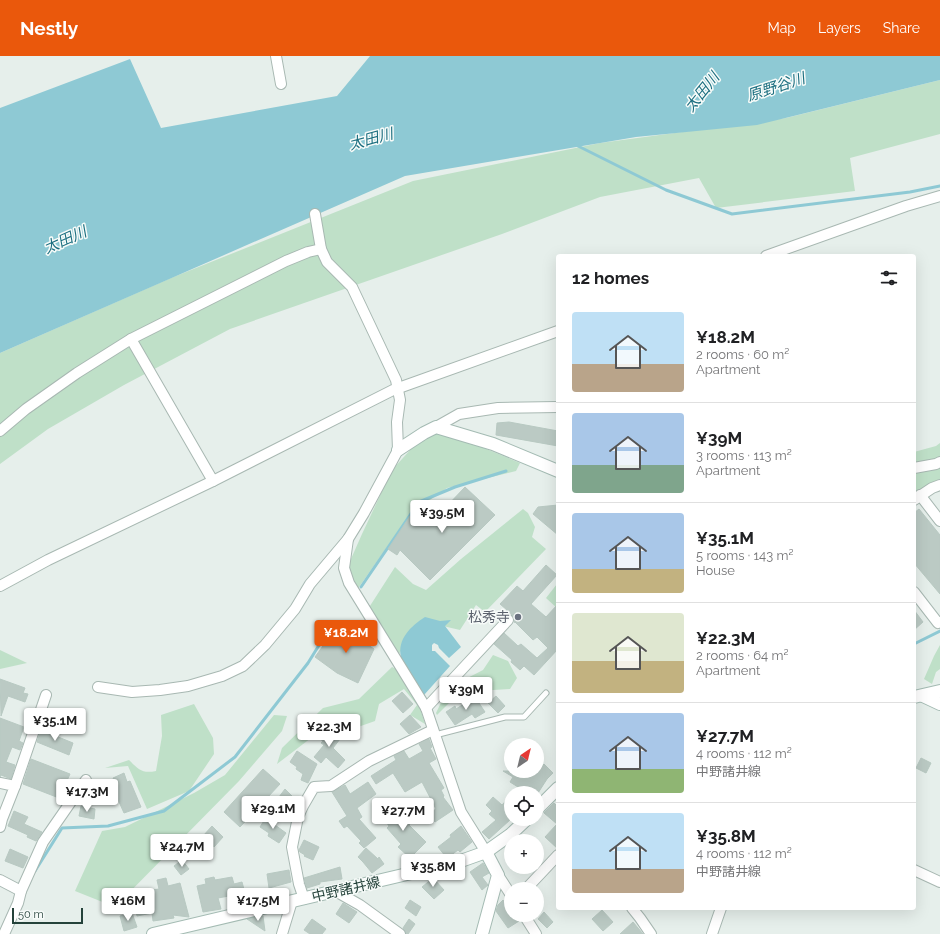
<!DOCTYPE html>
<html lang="en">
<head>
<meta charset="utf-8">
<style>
	body { margin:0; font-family:Raleway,"Noto Sans JP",sans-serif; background:#f6f6f6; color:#202124; height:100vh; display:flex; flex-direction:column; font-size:15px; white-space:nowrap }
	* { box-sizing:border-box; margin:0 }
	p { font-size:13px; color:#757577 }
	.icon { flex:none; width:22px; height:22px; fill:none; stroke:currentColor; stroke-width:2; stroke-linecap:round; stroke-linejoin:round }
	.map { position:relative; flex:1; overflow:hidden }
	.panel { position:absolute; left:556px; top:198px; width:360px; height:656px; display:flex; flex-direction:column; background:#fff; border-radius:4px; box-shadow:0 4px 16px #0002 }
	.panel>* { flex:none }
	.needle { width:26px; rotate:35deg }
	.tools { position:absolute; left:504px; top:682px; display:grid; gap:8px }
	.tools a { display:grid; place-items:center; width:40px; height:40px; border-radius:50%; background:#fff; box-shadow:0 4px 16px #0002; font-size:20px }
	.scale { position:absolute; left:12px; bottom:10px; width:71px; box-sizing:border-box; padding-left:4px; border:2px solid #24423a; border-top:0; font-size:11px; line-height:14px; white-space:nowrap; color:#24423a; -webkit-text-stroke:3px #f7fbf9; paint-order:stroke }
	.price { position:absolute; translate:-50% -34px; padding:0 9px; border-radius:4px; background:#fff; color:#222; font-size:13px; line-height:26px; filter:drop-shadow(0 1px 2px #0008) }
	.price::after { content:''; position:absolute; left:50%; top:24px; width:12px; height:9px; margin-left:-6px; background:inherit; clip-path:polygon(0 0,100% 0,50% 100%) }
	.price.active { background:#ea580c; color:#fff }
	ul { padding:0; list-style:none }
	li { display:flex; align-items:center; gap:12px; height:100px; padding:0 16px }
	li+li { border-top:1px solid #e0e0e0 }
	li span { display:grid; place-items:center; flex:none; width:112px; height:80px; border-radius:4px; color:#555 }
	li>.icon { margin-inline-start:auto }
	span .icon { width:48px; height:48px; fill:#fffc; stroke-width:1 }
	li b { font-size:17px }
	h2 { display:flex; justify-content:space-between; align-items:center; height:48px; padding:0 16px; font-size:17px }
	header { display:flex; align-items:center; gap:24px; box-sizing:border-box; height:56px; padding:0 20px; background:#ea580c; color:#fff }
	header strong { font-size:19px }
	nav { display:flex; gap:22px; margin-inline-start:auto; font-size:14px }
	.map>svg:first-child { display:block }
</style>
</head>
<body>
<header>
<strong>Nestly</strong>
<nav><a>Map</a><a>Layers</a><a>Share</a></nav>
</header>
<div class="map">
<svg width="940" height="878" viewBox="0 0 940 878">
	<rect width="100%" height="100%" fill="#e6efeb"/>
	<g fill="#bfe0c8">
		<path d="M940 24V78L850 102 855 135 716 152 699 122 600 141 502 178 230 273 124 329 48 373 0 408V297L171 222 413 125 600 87 786 62Z"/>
		<path d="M436 375 445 376 520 407 516 415 447 432 410 458 357 534 347 512 362 478 392 414 412 392Z"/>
		<path d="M940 387V430L914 445V396L936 390Z"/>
		<path d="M523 453 528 457 535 471 532 481 546 493 485 556 476 549 460 574 430 567 406 587 399 598 386 587 368 553 395 511 413 528 426 534 461 503Z"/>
		<path d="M557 528 558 529V553L546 542Z"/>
		<path d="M940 589V613L936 616 932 628 924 623 934 600Z"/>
		<path d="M0 594 27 607 0 613Z"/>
		<path d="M493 599 508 605 517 622 510 633 460 636 437 659 436 657 448 632 483 614Z"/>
		<path d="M392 611 400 615 407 632 420 652 425 668 410 659 417 649 404 633 379 648 375 665 358 671 325 669 311 682 277 708 282 692 323 652 359 643Z"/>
		<path d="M194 648 213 682 214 698 189 735 147 753 128 710 105 712 129 704C138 713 142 718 156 715L162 680 161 659Z"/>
		<path d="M274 659 287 660 282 675 239 725 115 851 75 835 102 775 125 771 194 737 225 719Z"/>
	</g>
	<g fill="#8ec9d4">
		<path d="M370 0H940V24L757 69 636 81 405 120 0 297V52L130 3 161 72 337 40Z"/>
		<path d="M425 561 440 565 451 564 445 570 461 591 449 602 439 592 438 589 434 587 432 589V595H435L450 610 424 639C419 631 402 609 401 601 397 583 411 570 425 561Z"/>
	</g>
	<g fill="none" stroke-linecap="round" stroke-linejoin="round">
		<g stroke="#8ec9d4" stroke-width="3">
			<path d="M576 89 666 134 732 158 910 136 940 130"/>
			<path d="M361 531 419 446 455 431 506 415"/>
			<path d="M914 588 940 575"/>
			<path d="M35 815 62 772 108 770 164 755 235 701 308 607 329 573"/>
		</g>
	</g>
	<g fill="#bbcac4" stroke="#b8c9c2">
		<path d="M509 366 558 375V390L496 379 497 367Z"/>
		<path d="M465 431 495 459 430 524 400 494 397 499 388 493 410 460 427 471Z"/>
		<path d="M558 449V479L533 458 538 451Z"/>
		<path d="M919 453 940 479V538L914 507V457Z"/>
		<path d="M546 509 557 519 531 548 546 561 558 548V593L534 619 524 610 520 614 511 606 512 604 494 588 504 577 518 590 521 588 537 602 548 592 537 581 533 584 515 566V567L513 560 509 558H505L507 554 500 548 517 530 523 535Z"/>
		<path d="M914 554 923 566 914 574Z"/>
		<path d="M338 569 374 593 358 627 337 617 315 601Z"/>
		<path d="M0 623 25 632 23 637 28 638 25 646 8 640 1 660Z"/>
		<path d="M402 636 413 648 403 657 392 645Z"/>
		<path d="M496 640 505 650 498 657 488 647Z"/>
		<path d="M475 641 485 656 475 662 472 658 455 669 446 656 455 650 456 653Z"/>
		<path d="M410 659 421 671 409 678 400 668Z"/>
		<path d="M0 662 24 671 19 685 23 687 20 694 12 691 6 706 15 709 11 723 1 719 0 721Z"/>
		<path d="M325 671 340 683 333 692 345 704 338 712 326 701 321 707 314 701 324 689 321 687 323 685 317 681Z"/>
		<path d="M41 674 73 687 69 699 37 686Z"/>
		<path d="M429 683 432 691 430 692 436 703 429 707 444 732 441 734 444 740 443 741 453 754 435 766 429 758 436 753 422 726 405 736 393 717 376 728 371 720 396 704 394 700 404 695 409 703 423 695 419 688Z"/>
		<path d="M297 695 317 708 308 727 301 724 303 718 296 713 297 711 290 706Z"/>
		<path d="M921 702 931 707 926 717 916 712Z"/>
		<path d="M31 703 70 718 59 742 23 728Z"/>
		<path d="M544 708 553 717 547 723 538 737H530L518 730V731L510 726 513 721 503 715H526L532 720Z"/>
		<path d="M263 713 280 728 240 771 224 756Z"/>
		<path d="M124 717 127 726 130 725 141 751 124 757 112 730 115 726 113 722Z"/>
		<path d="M368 726 376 738 357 752 362 761 359 763 376 782 364 792 359 787 361 785 347 770 344 772 339 765 347 760 332 736 345 729 350 738Z"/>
		<path d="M285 733 295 743 285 753 276 745Z"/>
		<path d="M511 739V763L489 783 482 776 496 764 489 758 492 755 486 749 493 741 502 749Z"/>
		<path d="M554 747 558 751V793L545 781 557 768 544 757Z"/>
		<path d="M393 749 410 768 409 769 426 786 410 802 398 791 401 788 387 772 389 770 382 760Z"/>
		<path d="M81 750 95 753 94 763 79 760Z"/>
		<path d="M14 755 28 761 24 768 42 776 36 785 27 781 28 779 8 770Z"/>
		<path d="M267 760 277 766 275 769 286 777 279 787 268 780 269 777 260 771Z"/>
		<path d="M212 770 223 781 214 791 203 780Z"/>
		<path d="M461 770 472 786 460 796 458 794 450 800 446 801 438 791 451 781 450 779Z"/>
		<path d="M304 784 319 791 313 804 304 800 305 799 300 796 299 794Z"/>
		<path d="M366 792 378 803 379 801 384 808 372 817 363 806 358 801Z"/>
		<path d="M10 793 28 801 23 812 5 805Z"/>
		<path d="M182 804 189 813 181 819 174 810Z"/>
		<path d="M483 807 489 817 482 821 488 829 482 834 470 816Z"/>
		<path d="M340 811 342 823 320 826V828L307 832 304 822Z"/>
		<path d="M289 814 291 826 269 832 267 818Z"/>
		<path d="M214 821 215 824 232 821 234 828 242 826 245 837 218 842 221 853 203 856 197 830 206 828 205 823Z"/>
		<path d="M166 822 168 830 180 827 189 861 173 859 174 862 153 865 152 857 137 860 134 846 149 843 147 835 159 833 157 824Z"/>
		<path d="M433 822 444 834 434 843 422 831Z"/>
		<path d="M410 844 421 851 416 860 405 852Z"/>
		<path d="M503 844 511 854V859H515L519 865 508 872 496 855 498 849Z"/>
		<path d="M343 847 357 856 349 867 336 858Z"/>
		<path d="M602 854 613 866 603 875 592 863Z"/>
		<path d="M544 856 553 866 547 872 538 863Z"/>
		<path d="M132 857 137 871 124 875 120 860Z"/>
		<path d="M263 860 265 875 247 863Z"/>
		<path d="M312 863 326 873 322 878H310L304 874Z"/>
		<path d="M409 863 415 868 408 878H406L403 872Z"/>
		<path d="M633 866 643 878H620Z"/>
	</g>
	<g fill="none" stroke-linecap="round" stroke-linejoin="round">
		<g stroke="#a8b8b2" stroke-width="7">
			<path id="lane" d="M435 679 505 661H524L546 637"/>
		</g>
		<g stroke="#a8b8b2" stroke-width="12">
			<g id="street">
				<path d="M276 0 281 28"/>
				<path d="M766 200 906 150 940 140"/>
				<path d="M131 283 213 425"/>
				<path d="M436 371 459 358 498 352 558 351"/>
				<path d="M0 375 26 353 77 317 131 283 286 205 308 196 321 193"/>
				<path d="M914 412 936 408 940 406"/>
				<path d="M920 439 940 465"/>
				<path d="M914 444 932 432 940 429"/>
				<path d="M348 483 344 512 349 527 426 652 461 756 486 796"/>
				<path d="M0 530 48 504 213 425 393 334 558 275"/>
				<path d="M914 536 938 567 940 566"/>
				<path d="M98 631 132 636 160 634 188 630 222 620 243 610 265 589 295 553 310 528 348 483 364 457 398 394 397 366 400 344 396 324 352 231 327 206 321 193 315 158"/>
				<path d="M426 652 508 564"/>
				<path d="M0 727 15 730 2 763 0 771"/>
				<path d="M15 730 46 639"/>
				<path d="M914 814 940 826"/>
				<path d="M498 819 511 839"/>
				<path d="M0 824 21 835"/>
				<path d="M526 833 558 799"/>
				<path d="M337 836 360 849 400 878"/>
				<path d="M304 843 299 828 292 791 298 761 303 750 314 731 331 730 369 705 433 674"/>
				<path d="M632 852 640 862 651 878"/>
				<path d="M524 859 536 878"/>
				<path d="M4 878 18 847 21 835 43 786 86 724"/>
				<path d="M282 878 292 845"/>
				<path d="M712 878 721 852"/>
			</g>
		</g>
		<g stroke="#a4bbb3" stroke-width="14">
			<g id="secondary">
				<path d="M398 394 424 377 436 371 493 388 558 415"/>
				<path d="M923 640 940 648"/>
				<path d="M914 641 940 635"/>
				<path d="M537 753 558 732"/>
				<path d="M153 878 458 806 486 796 510 779 527 763"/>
				<path d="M482 878 498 819 486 796"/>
			</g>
		</g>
		<use href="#lane" stroke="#fff" stroke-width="5"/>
		<use href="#street" stroke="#fff" stroke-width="10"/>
		<use href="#secondary" stroke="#fff" stroke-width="12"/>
	</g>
	<circle fill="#6b7280" stroke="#f7fbf9" stroke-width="1.5" cx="518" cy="561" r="4"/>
	<g text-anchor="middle" stroke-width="3" stroke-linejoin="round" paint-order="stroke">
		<g font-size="14" fill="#5b616d" stroke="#f7fbf9" text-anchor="end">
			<text x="510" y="566">松秀寺</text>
		</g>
		<g font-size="14" fill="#24423a" stroke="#f7fbf9">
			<text transform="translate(346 833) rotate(-13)" y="5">中野諸井線</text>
		</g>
		<g font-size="15" font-style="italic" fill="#1c6f80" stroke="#f7fbf9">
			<text transform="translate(776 31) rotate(-18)" y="5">原野谷川</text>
			<text transform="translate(702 36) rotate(-51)" y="5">太田川</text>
			<text transform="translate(371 83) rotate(-15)" y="5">太田川</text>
			<text transform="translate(65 184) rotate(-24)" y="5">太田川</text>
		</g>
	</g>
</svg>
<div class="tools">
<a><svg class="needle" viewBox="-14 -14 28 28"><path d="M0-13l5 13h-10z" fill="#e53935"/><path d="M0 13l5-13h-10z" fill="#757577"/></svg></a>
<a><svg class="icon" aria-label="locate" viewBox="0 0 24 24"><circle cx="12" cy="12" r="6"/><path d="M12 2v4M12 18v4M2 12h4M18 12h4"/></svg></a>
<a>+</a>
<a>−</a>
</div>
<div class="scale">50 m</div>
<b class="price" style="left:442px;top:478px">¥39.5M</b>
<b class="price active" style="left:346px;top:598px">¥18.2M</b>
<b class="price" style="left:466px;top:655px">¥39M</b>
<b class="price" style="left:55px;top:686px">¥35.1M</b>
<b class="price" style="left:329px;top:692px">¥22.3M</b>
<b class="price" style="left:87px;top:757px">¥17.3M</b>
<b class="price" style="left:273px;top:774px">¥29.1M</b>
<b class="price" style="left:403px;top:776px">¥27.7M</b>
<b class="price" style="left:182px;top:812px">¥24.7M</b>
<b class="price" style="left:433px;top:832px">¥35.8M</b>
<b class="price" style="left:128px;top:866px">¥16M</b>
<b class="price" style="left:258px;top:866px">¥17.5M</b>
<section class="panel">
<h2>12 homes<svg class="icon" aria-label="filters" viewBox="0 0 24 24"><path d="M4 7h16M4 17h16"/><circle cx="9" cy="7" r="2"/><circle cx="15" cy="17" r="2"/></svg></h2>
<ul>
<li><span style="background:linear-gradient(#bfe0f5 65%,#b9a48a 0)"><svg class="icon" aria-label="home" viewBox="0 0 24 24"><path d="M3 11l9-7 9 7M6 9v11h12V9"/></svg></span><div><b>¥18.2M</b><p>2 rooms · 60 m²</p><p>Apartment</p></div></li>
<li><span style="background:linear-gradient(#a9c7e8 65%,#7fa58c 0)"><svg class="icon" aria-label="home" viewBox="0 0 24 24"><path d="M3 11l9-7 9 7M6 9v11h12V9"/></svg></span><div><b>¥39M</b><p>3 rooms · 113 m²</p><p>Apartment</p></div></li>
<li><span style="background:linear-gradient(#a9c7e8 70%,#c2b280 0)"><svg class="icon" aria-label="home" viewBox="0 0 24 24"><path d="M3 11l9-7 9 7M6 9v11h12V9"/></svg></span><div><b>¥35.1M</b><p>5 rooms · 143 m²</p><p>House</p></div></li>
<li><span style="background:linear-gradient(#dfe7d0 60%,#c2b280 0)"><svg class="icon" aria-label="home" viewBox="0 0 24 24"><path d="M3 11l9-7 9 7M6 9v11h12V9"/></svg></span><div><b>¥22.3M</b><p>2 rooms · 64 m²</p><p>Apartment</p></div></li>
<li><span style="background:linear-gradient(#a9c7e8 70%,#8fb573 0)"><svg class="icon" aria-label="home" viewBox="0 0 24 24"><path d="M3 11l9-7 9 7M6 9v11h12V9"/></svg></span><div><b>¥27.7M</b><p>4 rooms · 112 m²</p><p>中野諸井線</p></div></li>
<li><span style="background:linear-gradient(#bfe0f5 70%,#b9a48a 0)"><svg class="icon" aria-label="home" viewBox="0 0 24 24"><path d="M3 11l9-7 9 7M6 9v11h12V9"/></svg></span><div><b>¥35.8M</b><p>4 rooms · 112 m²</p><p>中野諸井線</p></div></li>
</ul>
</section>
</div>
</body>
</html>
